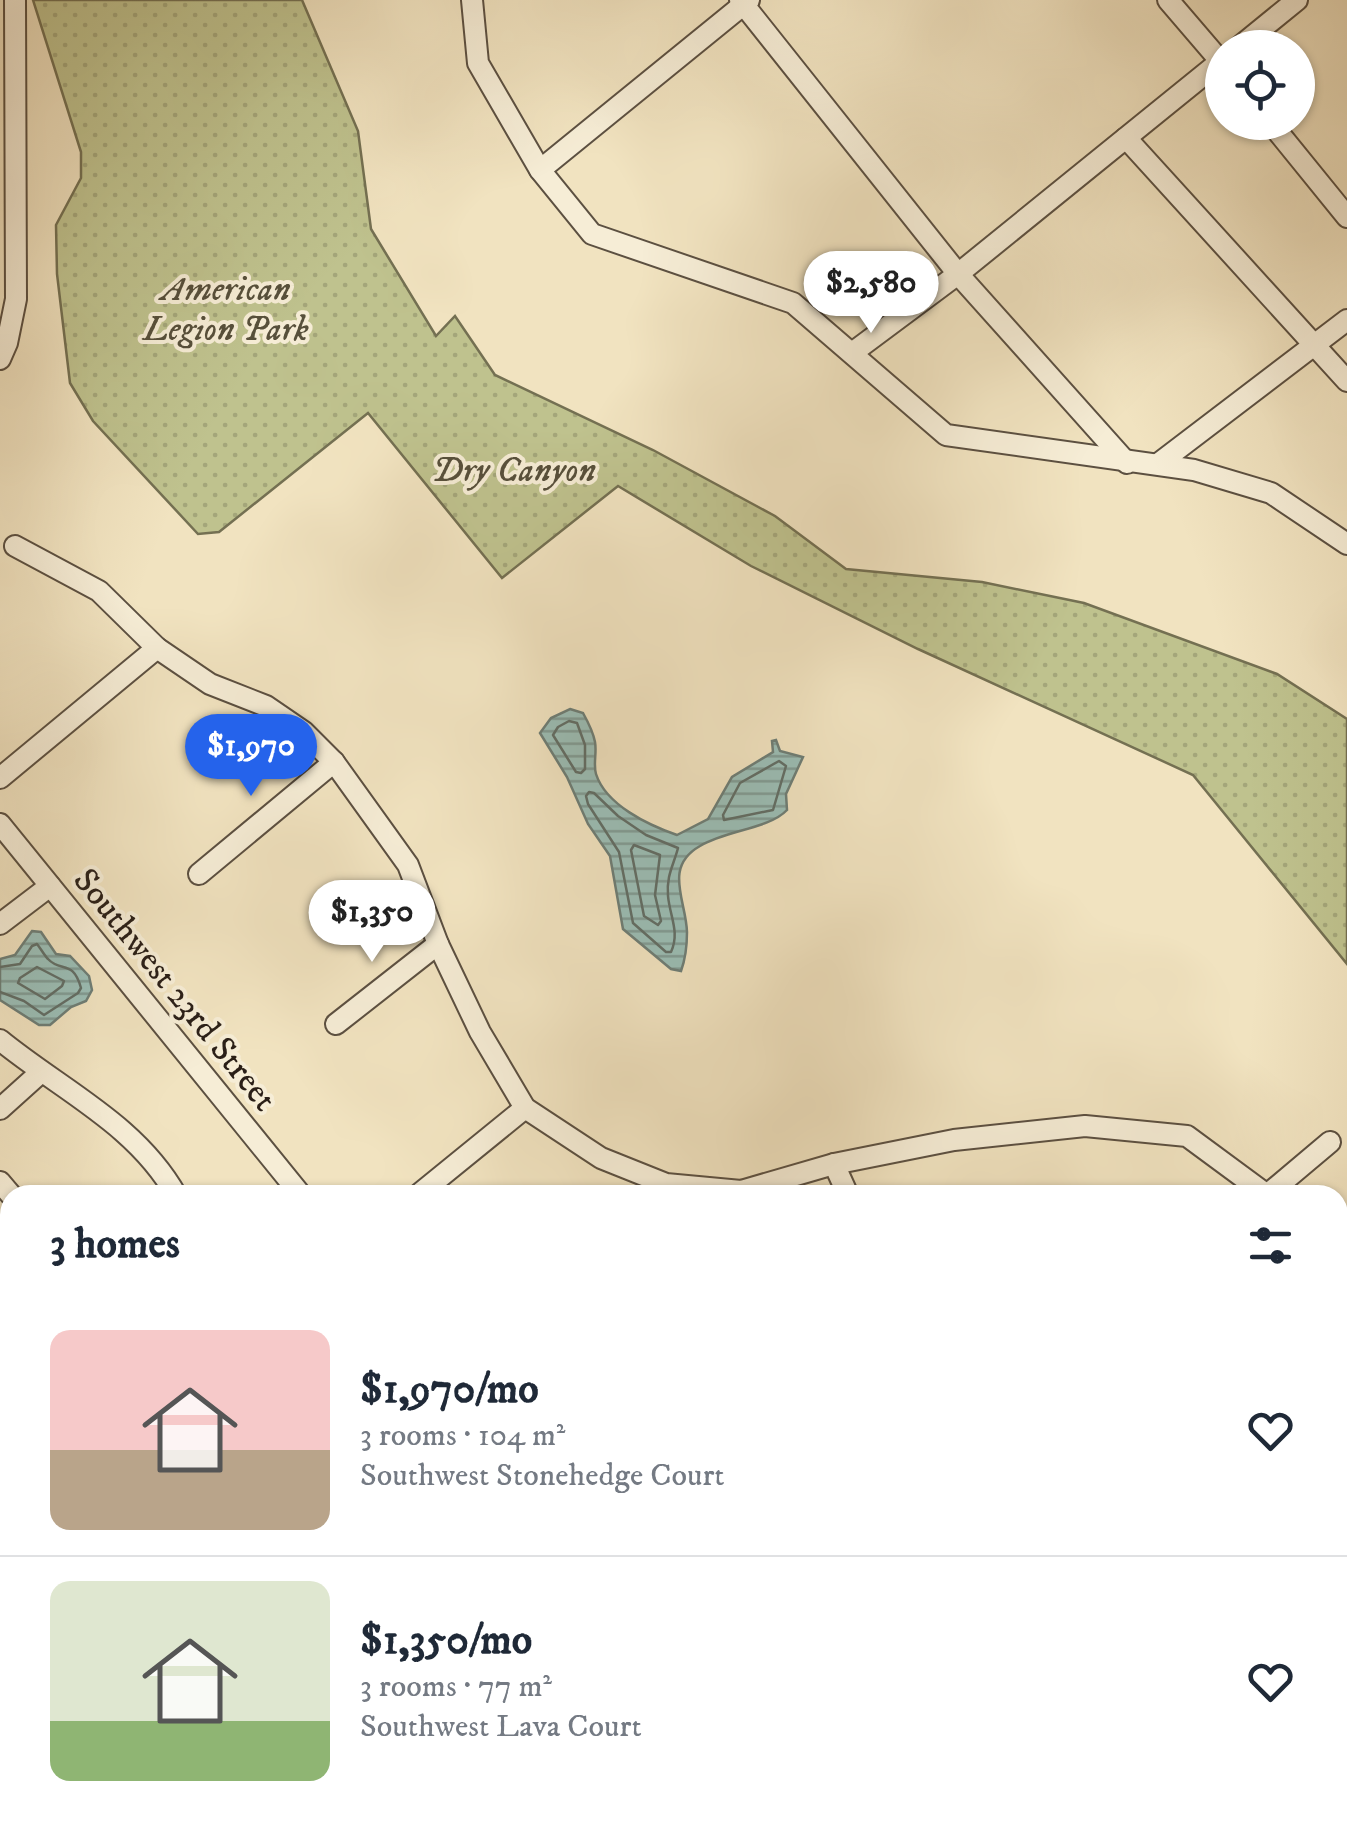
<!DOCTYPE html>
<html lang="en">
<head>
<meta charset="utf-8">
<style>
	body { margin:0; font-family:"IM FELL DW Pica",serif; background:#f6f6f7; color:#1f2937; height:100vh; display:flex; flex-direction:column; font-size:38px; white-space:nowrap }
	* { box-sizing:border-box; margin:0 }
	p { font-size:32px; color:#747a83 }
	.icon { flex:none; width:55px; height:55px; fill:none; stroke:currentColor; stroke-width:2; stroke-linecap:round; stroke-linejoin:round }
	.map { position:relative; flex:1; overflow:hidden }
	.side { position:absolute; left:0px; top:1185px; width:1348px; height:642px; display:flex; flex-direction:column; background:#fff; border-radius:30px 30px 0 0; box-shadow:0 2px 8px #0004 }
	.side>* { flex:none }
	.controls { position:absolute; left:1205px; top:30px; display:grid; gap:20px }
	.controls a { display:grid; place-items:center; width:110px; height:110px; border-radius:50%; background:#fff; box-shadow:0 2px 8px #0004; font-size:50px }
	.price { position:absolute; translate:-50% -85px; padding:0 22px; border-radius:35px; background:#fff; color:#222; font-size:32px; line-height:65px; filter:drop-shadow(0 2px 5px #0008) }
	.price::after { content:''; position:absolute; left:50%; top:60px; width:30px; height:22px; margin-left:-15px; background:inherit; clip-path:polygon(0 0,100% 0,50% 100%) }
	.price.current { background:#2563eb; color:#fff }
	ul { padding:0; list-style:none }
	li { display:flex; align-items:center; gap:30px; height:250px; padding:0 50px }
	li+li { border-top:2px solid #e0e1e3 }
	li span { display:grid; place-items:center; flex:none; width:280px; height:200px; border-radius:20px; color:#555 }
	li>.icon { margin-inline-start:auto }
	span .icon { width:120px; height:120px; fill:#fffc; stroke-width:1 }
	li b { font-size:42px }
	h2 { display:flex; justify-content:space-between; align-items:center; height:120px; padding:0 50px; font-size:42px }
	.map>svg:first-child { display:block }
</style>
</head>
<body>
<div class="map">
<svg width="1347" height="1826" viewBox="0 0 1347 1826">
	<defs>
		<pattern id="park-dots" width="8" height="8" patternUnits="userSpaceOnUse" patternTransform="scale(2.5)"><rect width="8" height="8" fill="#bfc28e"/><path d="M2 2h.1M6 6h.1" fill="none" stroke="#a4a67a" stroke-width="1.8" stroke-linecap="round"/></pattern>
		<pattern id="water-rules" width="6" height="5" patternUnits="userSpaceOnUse" patternTransform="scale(2.5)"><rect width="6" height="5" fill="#9bbeb6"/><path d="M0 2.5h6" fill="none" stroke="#7f9a93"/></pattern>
	</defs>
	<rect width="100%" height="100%" fill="#f1e3c0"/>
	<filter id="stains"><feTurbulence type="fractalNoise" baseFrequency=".002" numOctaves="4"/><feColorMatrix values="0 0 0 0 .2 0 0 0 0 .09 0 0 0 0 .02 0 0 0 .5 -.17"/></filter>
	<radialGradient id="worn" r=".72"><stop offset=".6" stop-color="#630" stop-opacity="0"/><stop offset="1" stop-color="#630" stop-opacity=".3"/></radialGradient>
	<path fill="url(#park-dots)" stroke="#747052" stroke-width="2.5" d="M33 0H302L358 131 371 229 436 336 455 316 495 375 653 450 775 516 846 569 982 582 1084 603 1277 674 1347 719V964L1193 775 918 649 751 566 618 486 502 578 368 413 219 532 198 534 93 421 70 383 57 274 56 225 81 178V152Z"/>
	<g fill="url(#water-rules)" stroke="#6e7e76" stroke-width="2.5">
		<path d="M570 709 583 713C588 722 593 731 595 742 597 753 593 764 596 774 606 805 648 825 677 835L708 819 732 777 773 752 772 741 776 740 780 751 803 757 786 794 787 810C769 829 726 830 700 846 663 867 686 900 687 932 687 943 685 960 681 971L671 969 623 929 610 856 588 824 567 777 540 733 551 718Z"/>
		<path d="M32 931 41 932 56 954 70 956 89 976 92 990 86 1001 71 1007 50 1025H39L0 1000V959L15 955Z"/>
	</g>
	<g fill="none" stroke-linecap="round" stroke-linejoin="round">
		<g stroke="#626e66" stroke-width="2.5">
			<path d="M569 721 577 723 585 745V769L581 773 576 772 553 735 558 727Z"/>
			<path d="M779 761 786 766 773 810 724 820 723 815 740 783Z"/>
			<path d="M589 792 594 793 618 816 646 835 678 848C674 864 666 876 668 896 670 917 680 932 671 952H666L633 923 619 852 588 804 586 796Z"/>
			<path d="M634 845 660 855 655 895 661 921 658 925 644 916 631 850Z"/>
			<path d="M0 967 20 964 32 946 37 944C41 949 44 955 48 959 61 973 73 959 81 988L78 993 44 1015 24 1001 0 992"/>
			<path d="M37 967 64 981 62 986 45 999 18 983 20 978Z"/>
		</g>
		<g stroke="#5c5041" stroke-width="24">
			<g id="minor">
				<path d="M472 0 478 63 540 170 592 234 793 303 946 435 1194 470 1271 493 1347 544"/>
				<path d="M740 0 958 274 1127 463"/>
				<path d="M1168 0 1222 63"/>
				<path d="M1238 48 1297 0"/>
				<path d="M1270 122 1347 217"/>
				<path d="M1126 138 1347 381"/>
				<path d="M540 170 749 0"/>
				<path d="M852 353 958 274 1222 60"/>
				<path d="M0 359 7 343 16 299 15 0"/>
				<path d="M1158 464 1347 320"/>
				<path d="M15 546 99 591 157 648 210 684 266 706 304 732 334 762 408 865 438 944 480 1032 525 1108 601 1158 666 1184 741 1191 834 1164 954 1140 1085 1126 1187 1136 1267 1195"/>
				<path d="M0 778 157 648"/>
				<path d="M0 824 301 1195"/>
				<path d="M199 874 334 762"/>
				<path d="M0 924 50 886"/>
				<path d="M336 1024 438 944"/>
				<path d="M0 1040C61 1090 136 1124 176 1195"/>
				<path d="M0 1109 40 1073"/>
				<path d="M834 1164 848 1195"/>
				<path d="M0 1182 11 1195"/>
				<path d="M418 1195 525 1108"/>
				<path d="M1267 1195 1330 1142"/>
				<path d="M1338 1336 1347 1367"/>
				<path d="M0 1382 10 1376"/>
				<path d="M1338 1437 1347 1392"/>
				<path d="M0 1511 10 1504"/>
				<path d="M0 1722 10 1725"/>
				<path d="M1338 1751 1347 1745"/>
				<path d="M815 1818 822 1826"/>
				<path d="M1057 1822 1081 1826"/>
				<path d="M400 1826 409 1818"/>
				<path d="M522 1826 532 1818"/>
				<path d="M1248 1826 1258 1818"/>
			</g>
		</g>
		<use href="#minor" stroke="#f6edd6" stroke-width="20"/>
	</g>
	<g text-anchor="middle" stroke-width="8" stroke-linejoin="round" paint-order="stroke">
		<g font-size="35" font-style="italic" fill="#57503b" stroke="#f6edd6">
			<text x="226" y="300">American<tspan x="226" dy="40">Legion Park</tspan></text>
			<text x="514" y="481">Dry Canyon</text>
		</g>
		<g font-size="35" fill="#2a1f17" stroke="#f6edd6">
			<text transform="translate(176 989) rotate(51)" y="12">Southwest 23rd Street</text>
		</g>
	</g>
	<rect width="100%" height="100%" filter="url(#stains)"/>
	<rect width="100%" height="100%" fill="url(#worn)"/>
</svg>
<div class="controls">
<a><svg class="icon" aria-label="locate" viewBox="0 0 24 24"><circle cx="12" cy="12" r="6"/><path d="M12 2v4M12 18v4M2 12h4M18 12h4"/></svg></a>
</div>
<b class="price" style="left:871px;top:336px">$2,580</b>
<b class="price current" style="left:251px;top:799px">$1,970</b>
<b class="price" style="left:372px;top:965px">$1,350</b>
<section class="side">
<h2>3 homes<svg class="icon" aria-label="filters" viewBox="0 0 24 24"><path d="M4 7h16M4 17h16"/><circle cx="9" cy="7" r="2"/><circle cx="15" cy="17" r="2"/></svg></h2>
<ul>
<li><span style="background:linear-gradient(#f6c9c9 60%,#b9a48a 0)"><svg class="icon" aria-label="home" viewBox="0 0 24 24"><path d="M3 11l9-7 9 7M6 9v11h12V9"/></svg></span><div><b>$1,970/mo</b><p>3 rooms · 104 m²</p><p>Southwest Stonehedge Court</p></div><svg class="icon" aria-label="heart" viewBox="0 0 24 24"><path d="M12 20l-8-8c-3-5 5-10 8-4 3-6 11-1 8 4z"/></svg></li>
<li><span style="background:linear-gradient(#dfe7d0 70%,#8fb573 0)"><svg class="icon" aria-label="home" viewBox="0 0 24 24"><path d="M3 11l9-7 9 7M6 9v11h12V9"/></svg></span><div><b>$1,350/mo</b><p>3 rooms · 77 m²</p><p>Southwest Lava Court</p></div><svg class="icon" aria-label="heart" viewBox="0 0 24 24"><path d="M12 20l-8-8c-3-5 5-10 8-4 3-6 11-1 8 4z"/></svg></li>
</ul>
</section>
</div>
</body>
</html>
